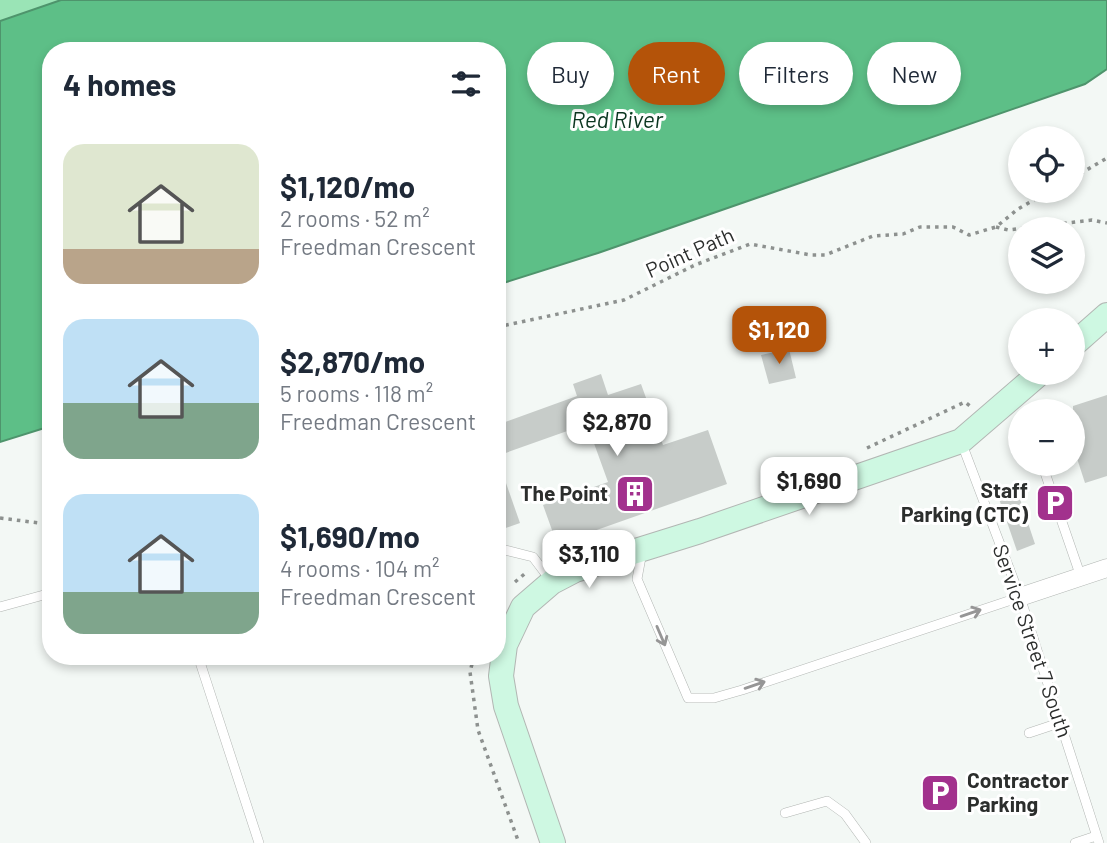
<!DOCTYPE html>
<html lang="en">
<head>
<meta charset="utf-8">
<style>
	body { margin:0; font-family:Barlow,sans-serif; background:#f6f6f7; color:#1f2937; height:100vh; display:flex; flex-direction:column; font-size:26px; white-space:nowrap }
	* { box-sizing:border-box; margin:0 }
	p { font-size:23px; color:#747a83 }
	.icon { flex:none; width:38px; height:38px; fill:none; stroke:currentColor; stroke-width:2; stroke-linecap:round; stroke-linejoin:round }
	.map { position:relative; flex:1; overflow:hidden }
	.details { position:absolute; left:42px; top:42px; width:464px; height:623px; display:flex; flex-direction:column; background:#fff; border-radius:28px; box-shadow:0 4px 10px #0003 }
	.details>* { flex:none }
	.guide { position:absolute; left:527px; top:42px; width:474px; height:63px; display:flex; gap:14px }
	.tools { position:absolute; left:1008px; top:126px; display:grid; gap:14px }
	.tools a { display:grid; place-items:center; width:77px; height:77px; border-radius:50%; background:#fff; box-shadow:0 4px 10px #0003; font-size:35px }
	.price { position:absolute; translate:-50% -60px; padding:0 16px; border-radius:14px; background:#fff; color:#222; font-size:23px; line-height:46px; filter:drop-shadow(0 2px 4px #0008) }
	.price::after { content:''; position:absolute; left:50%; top:42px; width:21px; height:16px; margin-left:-10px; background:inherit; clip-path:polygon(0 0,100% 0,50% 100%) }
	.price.active { background:#b45309; color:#fff }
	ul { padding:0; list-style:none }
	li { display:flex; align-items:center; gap:21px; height:175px; padding:0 21px }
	li span { display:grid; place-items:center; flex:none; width:196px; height:140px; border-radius:21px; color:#555 }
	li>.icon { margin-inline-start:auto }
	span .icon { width:84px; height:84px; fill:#fffc; stroke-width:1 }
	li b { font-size:30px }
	h2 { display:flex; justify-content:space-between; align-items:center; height:84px; padding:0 21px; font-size:30px }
	.chip { padding:0 24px; border-radius:32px; background:#fff; box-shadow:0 4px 10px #0003; font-size:24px; line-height:63px }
	.chip.active { background:#b45309; color:#fff }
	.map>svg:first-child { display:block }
</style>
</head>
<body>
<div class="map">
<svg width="1107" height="843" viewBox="0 0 1107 843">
	<rect width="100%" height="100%" fill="#f3f8f5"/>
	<path fill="#9ae4b6" d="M0 0H61L0 21Z"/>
	<path fill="#5dbf87" stroke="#4e946c" stroke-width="2" d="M61 0H1107V69L1085 84 598 253 497 285V51H51V426L0 442V21Z"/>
	<g fill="#c7ccc9">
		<path d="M789 349 796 378 769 384 761 355Z"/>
		<path d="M601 374 608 395 641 384 663 445 708 430 727 484 557 544 543 505 608 482 587 424 497 456V425L577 396 573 384Z"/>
		<path d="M1107 395V476L1085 483 1073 446V406Z"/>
		<path d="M497 463H499L520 523 497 531Z"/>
		<path d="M1016 487 1035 544 1017 551 997 493Z"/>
	</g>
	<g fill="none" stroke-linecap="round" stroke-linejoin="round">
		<g stroke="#b2b6b3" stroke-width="10">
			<g id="lane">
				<path d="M962 444 1020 597 1099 843"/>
				<path d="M1042 464 1081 577"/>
				<path d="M497 548 533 557 552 582"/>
				<path d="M642 552 637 579 688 698H714L742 690 1020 597"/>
				<path d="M0 607 51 593"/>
				<path d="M198 656 259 843"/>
				<path d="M1029 733 1059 723"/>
				<path d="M785 813 827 801 845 814 866 843"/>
				<path d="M1075 843 1096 836"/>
			</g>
		</g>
		<g stroke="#b2b6b3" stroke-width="19">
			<path id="street" d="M1020 597 1107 568"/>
		</g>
		<g stroke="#b2b6b3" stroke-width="26">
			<g id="secondary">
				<path d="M1073 345 1107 315"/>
				<path d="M553 843 506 706 501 676 505 645 523 607 552 582 575 570 700 531 961 441 1040 373"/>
			</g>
		</g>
		<g stroke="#8d918f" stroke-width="3.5" stroke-dasharray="3.5 5" stroke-linecap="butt">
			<path d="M1073 178 1107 158"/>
			<path d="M996 227 1008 230 1092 220 1107 223"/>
			<path d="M497 327 624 300 695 265 750 244 811 255H825L873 236 903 234 920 227H953L969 235 996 227 1018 209 1049 191"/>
			<path d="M867 448 965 402 970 406"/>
			<path d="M0 518 47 524 51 521"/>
			<path d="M515 582 528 571"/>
			<path d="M474 656 470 672 478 730 519 843"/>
		</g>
		<use href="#lane" stroke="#fff" stroke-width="9"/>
		<use href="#street" stroke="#fff" stroke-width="18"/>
		<use href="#secondary" stroke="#cef8e2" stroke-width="24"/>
	</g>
	<defs><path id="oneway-shaft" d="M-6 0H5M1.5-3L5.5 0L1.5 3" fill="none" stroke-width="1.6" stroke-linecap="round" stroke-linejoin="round" transform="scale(1.75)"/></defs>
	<g stroke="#969696">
		<use href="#oneway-shaft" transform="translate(971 613) rotate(-19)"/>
		<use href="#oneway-shaft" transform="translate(661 636) rotate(67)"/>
		<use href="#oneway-shaft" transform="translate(755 685) rotate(-19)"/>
	</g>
	<defs>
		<g id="building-square" transform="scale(2.0125)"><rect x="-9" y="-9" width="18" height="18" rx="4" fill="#a2318d" stroke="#fff"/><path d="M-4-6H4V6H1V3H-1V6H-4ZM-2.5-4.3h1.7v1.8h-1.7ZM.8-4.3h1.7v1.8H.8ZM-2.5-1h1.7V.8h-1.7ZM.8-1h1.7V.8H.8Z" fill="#fff"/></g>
		<g id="parking-square" transform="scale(2.0125)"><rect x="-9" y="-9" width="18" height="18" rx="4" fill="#a2318d" stroke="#fff"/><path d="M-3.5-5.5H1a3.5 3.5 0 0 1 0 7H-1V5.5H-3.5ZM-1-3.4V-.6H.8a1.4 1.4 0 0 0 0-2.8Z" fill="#fff"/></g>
	</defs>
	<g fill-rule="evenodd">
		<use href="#building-square" x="635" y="494"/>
		<use href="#parking-square" x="1055" y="503"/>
		<use href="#parking-square" x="940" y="793"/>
	</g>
	<g text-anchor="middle" stroke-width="6" stroke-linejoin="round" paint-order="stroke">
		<g font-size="21" fill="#2c2e2d" stroke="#fff">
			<text transform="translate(690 253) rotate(-24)" y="7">Point Path</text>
			<text transform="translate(1032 641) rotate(71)" y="7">Service Street 7 South</text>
		</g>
		<g font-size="21" font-weight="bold" fill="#2c2e2d" stroke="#fff" text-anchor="end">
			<text x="1028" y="498">Staff<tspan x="1028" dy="24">Parking (CTC)</tspan></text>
			<text x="608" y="501">The Point</text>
			<text x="967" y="788" text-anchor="start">Contractor<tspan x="967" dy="24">Parking</tspan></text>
		</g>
		<g font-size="23" font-style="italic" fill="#0b3620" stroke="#fff">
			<text x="617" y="128">Red River</text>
		</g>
	</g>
</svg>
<div class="tools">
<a><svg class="icon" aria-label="locate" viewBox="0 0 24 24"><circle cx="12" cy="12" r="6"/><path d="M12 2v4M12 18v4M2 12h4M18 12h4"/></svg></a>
<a><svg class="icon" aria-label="layers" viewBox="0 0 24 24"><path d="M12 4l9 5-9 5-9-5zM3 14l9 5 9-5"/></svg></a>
<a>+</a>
<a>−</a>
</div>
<b class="price active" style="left:779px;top:366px">$1,120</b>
<b class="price" style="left:617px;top:458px">$2,870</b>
<b class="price" style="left:809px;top:517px">$1,690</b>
<b class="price" style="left:589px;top:590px">$3,110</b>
<div class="guide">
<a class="chip">Buy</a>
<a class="chip active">Rent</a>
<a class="chip">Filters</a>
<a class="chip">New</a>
</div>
<section class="details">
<h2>4 homes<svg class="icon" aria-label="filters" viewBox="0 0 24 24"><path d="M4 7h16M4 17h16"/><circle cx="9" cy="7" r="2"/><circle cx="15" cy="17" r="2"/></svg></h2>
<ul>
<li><span style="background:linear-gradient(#dfe7d0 75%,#b9a48a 0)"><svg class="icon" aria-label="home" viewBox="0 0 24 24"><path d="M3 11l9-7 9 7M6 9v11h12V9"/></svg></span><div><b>$1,120/mo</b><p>2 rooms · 52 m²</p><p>Freedman Crescent</p></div></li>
<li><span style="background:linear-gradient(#bfe0f5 60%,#7fa58c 0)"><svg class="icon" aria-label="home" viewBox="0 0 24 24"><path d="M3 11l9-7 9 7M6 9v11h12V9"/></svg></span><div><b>$2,870/mo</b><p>5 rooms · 118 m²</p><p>Freedman Crescent</p></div></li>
<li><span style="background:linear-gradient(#bfe0f5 70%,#7fa58c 0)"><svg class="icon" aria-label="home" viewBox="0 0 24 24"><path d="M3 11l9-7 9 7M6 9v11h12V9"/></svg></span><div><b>$1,690/mo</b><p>4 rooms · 104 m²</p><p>Freedman Crescent</p></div></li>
</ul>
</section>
</div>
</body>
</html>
